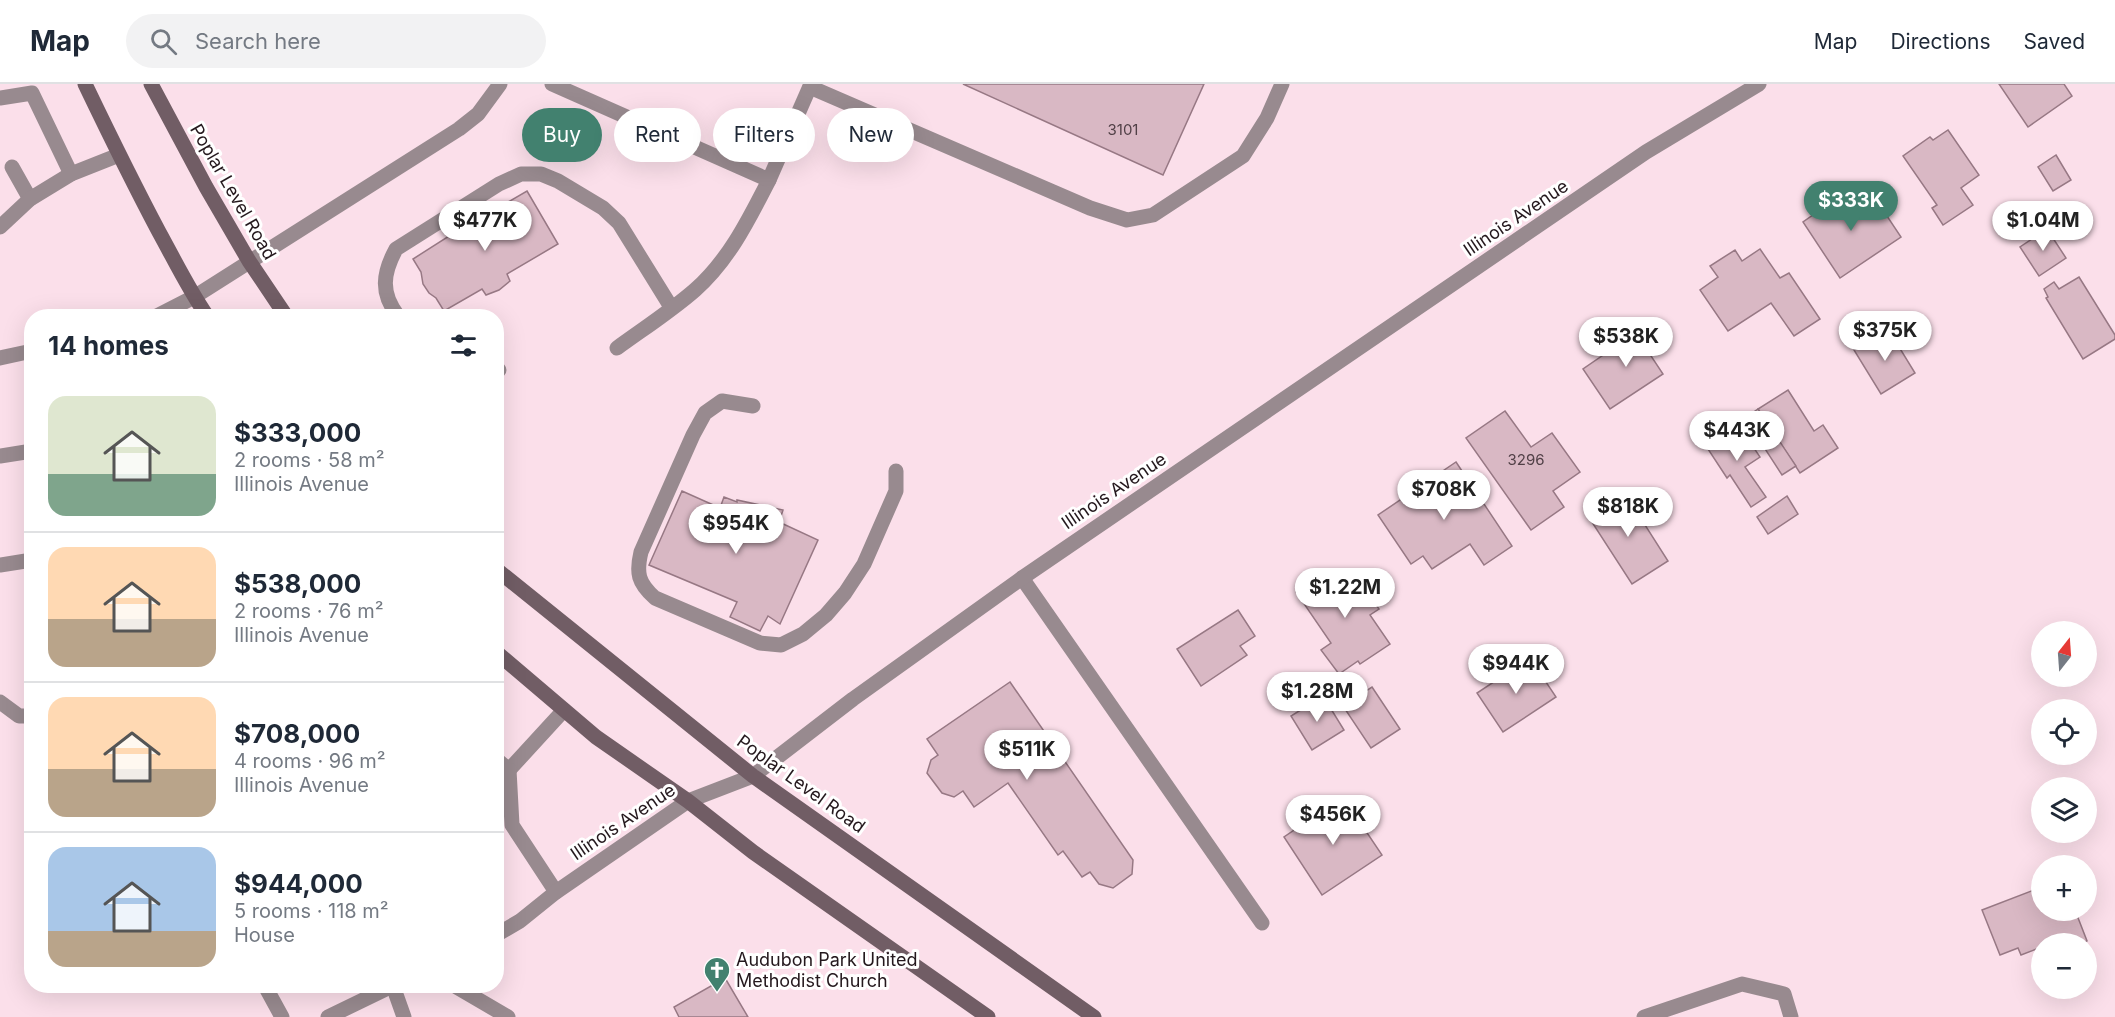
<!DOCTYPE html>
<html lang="en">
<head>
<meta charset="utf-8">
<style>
	body { margin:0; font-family:Inter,sans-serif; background:#f2f2f3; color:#1f2937; height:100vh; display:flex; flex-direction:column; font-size:22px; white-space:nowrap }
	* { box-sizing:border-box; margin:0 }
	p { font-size:20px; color:#747a83 }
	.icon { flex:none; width:33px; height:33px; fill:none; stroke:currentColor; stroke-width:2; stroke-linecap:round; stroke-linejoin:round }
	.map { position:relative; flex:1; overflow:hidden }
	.drawer { position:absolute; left:24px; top:225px; width:480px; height:684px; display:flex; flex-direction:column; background:#fff; border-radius:24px; box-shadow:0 6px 24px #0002 }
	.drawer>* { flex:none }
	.banner { position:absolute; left:522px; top:24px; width:570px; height:54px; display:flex; gap:12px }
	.needle { width:39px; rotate:17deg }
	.fabs { position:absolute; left:2031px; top:537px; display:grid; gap:12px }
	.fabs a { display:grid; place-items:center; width:66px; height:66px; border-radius:50%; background:#fff; box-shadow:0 6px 24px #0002; font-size:30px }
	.price { position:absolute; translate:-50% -51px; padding:0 14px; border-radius:21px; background:#fff; color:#222; font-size:20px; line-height:39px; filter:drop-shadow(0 2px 3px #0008) }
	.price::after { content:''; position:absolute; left:50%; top:36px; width:18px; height:14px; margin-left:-9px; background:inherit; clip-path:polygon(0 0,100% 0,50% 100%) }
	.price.selected { background:#42816f; color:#fff }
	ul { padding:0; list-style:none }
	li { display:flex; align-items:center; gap:18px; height:150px; padding:0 24px }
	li+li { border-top:2px solid #e0e1e3 }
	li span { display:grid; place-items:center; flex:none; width:168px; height:120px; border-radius:18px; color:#555 }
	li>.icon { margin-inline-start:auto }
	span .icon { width:72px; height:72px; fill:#fffc; stroke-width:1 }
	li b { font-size:26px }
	h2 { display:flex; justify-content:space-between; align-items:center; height:72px; padding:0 24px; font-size:26px }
	.pill { padding:0 21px; border-radius:27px; background:#fff; box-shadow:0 6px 24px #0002; font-size:21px; line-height:54px }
	.pill.selected { background:#42816f; color:#fff }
	header { display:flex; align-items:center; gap:36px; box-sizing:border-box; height:84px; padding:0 30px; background:#fff; border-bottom:2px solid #e0e1e3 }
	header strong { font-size:28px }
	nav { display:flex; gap:33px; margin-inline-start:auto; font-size:21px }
	.search { width:420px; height:54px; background:#f2f2f3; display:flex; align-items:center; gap:15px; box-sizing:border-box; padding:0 21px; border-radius:33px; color:#747a83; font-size:22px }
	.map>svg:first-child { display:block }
</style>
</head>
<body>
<header>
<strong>Map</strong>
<div class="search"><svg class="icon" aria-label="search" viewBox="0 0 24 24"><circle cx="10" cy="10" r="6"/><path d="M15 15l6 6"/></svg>Search here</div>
<nav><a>Map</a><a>Directions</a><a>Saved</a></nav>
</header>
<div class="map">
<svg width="2115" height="933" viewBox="0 0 2115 933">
	<rect width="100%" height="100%" fill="#fbdfea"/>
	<g fill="#d9b8c4" stroke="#977884" stroke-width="1.5">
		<path d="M963 0H1204L1163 91Z"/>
		<path d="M1999 0H2064L2072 12 2028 43Z"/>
		<path d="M1948 46 1979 91 1961 104 1973 121 1943 141 1932 124 1937 121 1903 72 1930 53 1933 56Z"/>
		<path d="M2056 71 2071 96 2053 107 2038 83Z"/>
		<path d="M527 107 558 160 507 190 510 197 499 206 486 211 482 205 444 227 436 214 429 209 423 200 421 188 413 175 471 138 472 139Z"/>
		<path d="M1871 108 1901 153 1840 194 1803 138 1843 110 1851 122Z"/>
		<path d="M2047 145 2066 174 2039 192 2020 163Z"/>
		<path d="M1760 165 1780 194 1789 189 1820 235 1794 252 1771 219 1728 247 1700 206 1718 193 1710 182 1735 166 1742 177Z"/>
		<path d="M2079 193 2115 251V255L2083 275 2046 214 2048 213 2044 205 2054 198 2059 205Z"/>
		<path d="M1647 241 1663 264 1651 272 1663 290 1610 325 1583 285Z"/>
		<path d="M1888 245 1915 289 1881 310 1854 266Z"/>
		<path d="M1788 306 1814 347 1823 341 1838 364 1800 389 1758 325Z"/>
		<path d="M1758 325 1796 382 1782 391 1745 334Z"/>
		<path d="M1505 327 1531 363 1552 349 1580 388 1553 407 1564 423 1531 446 1466 354Z"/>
		<path d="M1738 340 1760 373 1745 383 1766 413 1751 423 1730 391 1727 394 1706 362Z"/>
		<path d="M1456 378 1512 462 1484 481 1470 460 1432 485 1423 472 1411 480 1378 431Z"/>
		<path d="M682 407 720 424 724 413 737 418V416L783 426 779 438 818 456 780 540 768 532 760 547 730 533 737 518 649 481Z"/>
		<path d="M1624 408 1668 477 1632 500 1588 432Z"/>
		<path d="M1787 412 1798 430 1768 450 1757 433Z"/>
		<path d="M1352 486 1379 525 1370 531 1390 560 1360 580 1358 577 1339 590 1321 566 1331 559 1296 508 1311 498 1313 501 1331 489 1336 496Z"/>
		<path d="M1238 526 1255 552 1240 562 1247 571 1201 602 1177 565Z"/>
		<path d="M1530 574 1556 613 1503 648 1477 609Z"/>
		<path d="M1010 598 1133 776 1132 790 1113 804 1099 800 1090 788 1082 793 1063 767 1058 771 1008 699 974 723 963 707 954 713 942 709 927 689 931 676 938 671 927 655Z"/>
		<path d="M1372 603 1400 645 1371 664 1343 622Z"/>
		<path d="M1323 612 1344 646 1312 666 1291 632Z"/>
		<path d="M1343 713 1382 771 1322 811 1284 753Z"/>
		<path d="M2042 803V826H2075L2087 857 2081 860H2042V870L2039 864 2021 871 2018 864 2000 871 1982 826Z"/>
		<path d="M725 894 748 933H679L674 923Z"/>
	</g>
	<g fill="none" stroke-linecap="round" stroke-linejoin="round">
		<g stroke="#988a8f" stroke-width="15">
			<path d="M810 3 1090 124 1127 136 1153 131 1243 72 1267 34 1282 0"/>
			<path d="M0 14 32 9 71 90"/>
			<path d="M12 83 30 115"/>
			<path d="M0 143 30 115 71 90 119 71"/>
			<path d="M194 213 459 45 478 30 500 0"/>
			<path d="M398 232C380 209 383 189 396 165L499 100 521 90H541L558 97 603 124 619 139 671 223"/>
			<path d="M617 264C643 245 671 227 695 206 729 176 749 135 769 96"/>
			<path d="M496 286H499"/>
			<path d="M753 322 722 317 705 329 693 351 641 468C636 489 638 499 655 514L760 559 781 561 803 550 826 531 845 509 864 480 896 407V387"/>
			<path d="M0 372 32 367"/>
			<path d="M0 481 32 476"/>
			<path d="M1022 494 1262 839"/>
			<path d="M0 618 19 632H32"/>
			<path d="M496 675 509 686 564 626"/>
			<path d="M509 686 512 741 556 808"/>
			<path d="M265 902 282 933"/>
			<path d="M455 902 508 933"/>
			<path d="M1644 933 1742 900 1784 910 1791 933"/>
		</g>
		<g stroke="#988a8f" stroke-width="15">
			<path d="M552 0 769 96 811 0"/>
			<path d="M157 232 194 213"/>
			<path d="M0 274 32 267"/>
			<path d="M496 851 520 837 556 808 688 717 753 692 853 615 1022 494 1646 68 1759 0"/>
			<path d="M393 902 404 933"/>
			<path d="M328 933 392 902"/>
		</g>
		<g stroke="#715d65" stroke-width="15">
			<path d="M85 0C109 50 133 99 159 148 175 177 189 206 207 232"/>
			<path d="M151 0 206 103 249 177 286 232"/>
			<path d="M496 485 753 692 1094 933"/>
			<path d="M496 568 596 653 688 717 753 768 988 933"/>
		</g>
	</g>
	<defs>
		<g id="church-pin" transform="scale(1.35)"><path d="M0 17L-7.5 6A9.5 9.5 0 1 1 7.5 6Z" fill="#42816f" stroke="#fff"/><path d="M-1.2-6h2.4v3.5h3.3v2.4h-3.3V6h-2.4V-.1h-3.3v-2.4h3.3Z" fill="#fff"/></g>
	</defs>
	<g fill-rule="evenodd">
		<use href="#church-pin" x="717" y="886"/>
	</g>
	<g text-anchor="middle" stroke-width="6" stroke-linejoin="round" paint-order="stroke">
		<g font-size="15" fill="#514047">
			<text x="1123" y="51">3101</text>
			<text x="1526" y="381">3296</text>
		</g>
		<g font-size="18" fill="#24181d" stroke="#fff">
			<text transform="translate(233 108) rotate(60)" y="6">Poplar Level Road</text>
			<text transform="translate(1516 134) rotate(-34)" y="6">Illinois Avenue</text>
			<text transform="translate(1114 407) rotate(-34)" y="6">Illinois Avenue</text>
			<text transform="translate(801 700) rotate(36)" y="6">Poplar Level Road</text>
			<text transform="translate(623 738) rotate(-34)" y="6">Illinois Avenue</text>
		</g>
		<g font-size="18" fill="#24181d" stroke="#fff" text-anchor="start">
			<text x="736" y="882">Audubon Park United<tspan x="736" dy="21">Methodist Church</tspan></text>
		</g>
	</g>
</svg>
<div class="fabs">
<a><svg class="needle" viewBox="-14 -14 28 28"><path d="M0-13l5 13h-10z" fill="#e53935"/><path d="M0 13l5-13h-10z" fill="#747a83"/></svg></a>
<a><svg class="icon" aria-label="locate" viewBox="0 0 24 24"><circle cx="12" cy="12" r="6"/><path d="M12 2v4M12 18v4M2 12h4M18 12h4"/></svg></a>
<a><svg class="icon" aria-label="layers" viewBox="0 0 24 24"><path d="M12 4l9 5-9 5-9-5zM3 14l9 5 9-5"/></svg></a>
<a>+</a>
<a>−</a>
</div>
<b class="price selected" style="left:1851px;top:148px">$333K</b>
<b class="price" style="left:485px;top:168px">$477K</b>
<b class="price" style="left:2043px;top:168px">$1.04M</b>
<b class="price" style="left:1885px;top:278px">$375K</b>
<b class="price" style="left:1626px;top:284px">$538K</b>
<b class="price" style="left:1737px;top:378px">$443K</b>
<b class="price" style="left:1444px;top:437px">$708K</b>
<b class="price" style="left:1628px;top:454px">$818K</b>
<b class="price" style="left:736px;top:471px">$954K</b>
<b class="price" style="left:1345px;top:535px">$1.22M</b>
<b class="price" style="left:1516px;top:611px">$944K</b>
<b class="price" style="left:1317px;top:639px">$1.28M</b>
<b class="price" style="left:1027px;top:697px">$511K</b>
<b class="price" style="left:1333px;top:762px">$456K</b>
<div class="banner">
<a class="pill selected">Buy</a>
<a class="pill">Rent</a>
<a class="pill">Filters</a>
<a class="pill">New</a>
</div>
<section class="drawer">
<h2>14 homes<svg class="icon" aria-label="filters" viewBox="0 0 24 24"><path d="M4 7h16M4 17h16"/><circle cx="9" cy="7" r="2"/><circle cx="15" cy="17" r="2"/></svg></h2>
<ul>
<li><span style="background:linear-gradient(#dfe7d0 65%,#7fa58c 0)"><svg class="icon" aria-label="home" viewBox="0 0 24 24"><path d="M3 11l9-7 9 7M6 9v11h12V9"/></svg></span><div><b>$333,000</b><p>2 rooms · 58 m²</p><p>Illinois Avenue</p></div></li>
<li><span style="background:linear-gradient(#ffd9b3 60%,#b9a48a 0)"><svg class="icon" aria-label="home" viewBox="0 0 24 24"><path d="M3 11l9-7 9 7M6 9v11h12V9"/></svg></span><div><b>$538,000</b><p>2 rooms · 76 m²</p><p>Illinois Avenue</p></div></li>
<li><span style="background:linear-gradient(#ffd9b3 60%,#b9a48a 0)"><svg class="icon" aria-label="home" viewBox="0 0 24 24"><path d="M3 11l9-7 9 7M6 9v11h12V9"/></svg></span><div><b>$708,000</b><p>4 rooms · 96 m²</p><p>Illinois Avenue</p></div></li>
<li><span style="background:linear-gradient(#a9c7e8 70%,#b9a48a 0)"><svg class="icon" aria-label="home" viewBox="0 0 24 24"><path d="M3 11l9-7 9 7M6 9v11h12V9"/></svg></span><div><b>$944,000</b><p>5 rooms · 118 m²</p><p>House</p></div></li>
</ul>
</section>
</div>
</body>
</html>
